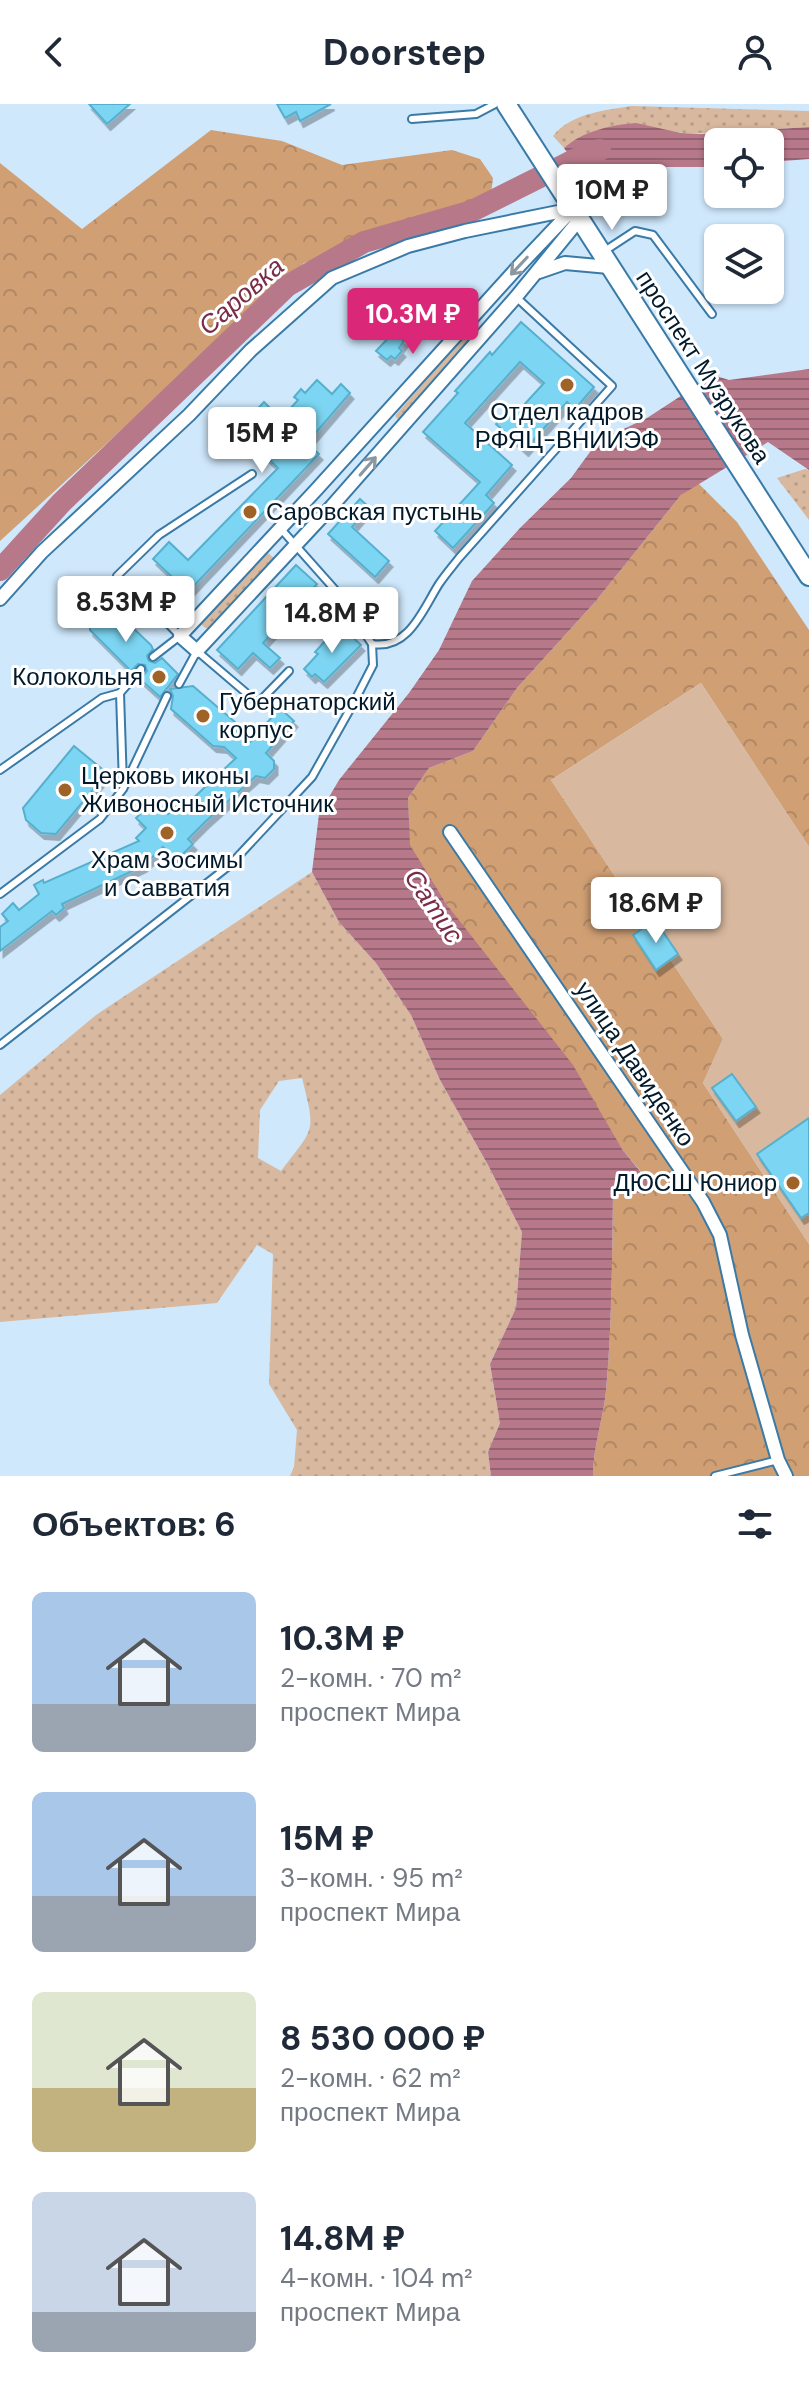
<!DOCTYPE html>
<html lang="ru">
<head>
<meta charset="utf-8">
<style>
	body { margin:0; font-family:"DM Sans",sans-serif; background:#f2f2f3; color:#1f2937; height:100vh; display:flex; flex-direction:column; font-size:30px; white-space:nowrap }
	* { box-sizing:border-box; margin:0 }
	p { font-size:26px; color:#747a83 }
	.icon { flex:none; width:44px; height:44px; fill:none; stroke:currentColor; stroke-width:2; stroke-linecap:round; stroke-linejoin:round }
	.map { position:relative; height:1372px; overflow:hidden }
	.sheet { display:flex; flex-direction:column; background:#fff; flex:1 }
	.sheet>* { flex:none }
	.fabs { position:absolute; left:704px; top:24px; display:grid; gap:16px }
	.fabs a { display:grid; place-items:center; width:80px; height:80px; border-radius:12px; background:#fff; box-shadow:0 2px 6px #0004; font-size:40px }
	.price { position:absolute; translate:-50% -68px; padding:0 18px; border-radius:8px; background:#fff; color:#222; font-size:26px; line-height:52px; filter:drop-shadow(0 2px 4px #0008) }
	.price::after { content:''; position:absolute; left:50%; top:48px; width:24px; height:18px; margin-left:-12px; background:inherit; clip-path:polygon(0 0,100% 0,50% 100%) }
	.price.selected { background:#db2777; color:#fff }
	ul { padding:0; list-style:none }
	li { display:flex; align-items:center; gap:24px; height:200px; padding:0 32px }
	li span { display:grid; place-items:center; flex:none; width:224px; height:160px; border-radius:12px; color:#555 }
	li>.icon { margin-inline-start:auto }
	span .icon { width:96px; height:96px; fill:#fffc; stroke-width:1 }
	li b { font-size:34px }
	h2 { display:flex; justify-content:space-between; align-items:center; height:96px; padding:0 32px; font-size:34px }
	header { display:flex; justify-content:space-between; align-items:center; height:104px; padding:0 32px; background:#fff; font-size:36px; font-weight:700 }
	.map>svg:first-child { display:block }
</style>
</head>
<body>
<header><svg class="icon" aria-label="back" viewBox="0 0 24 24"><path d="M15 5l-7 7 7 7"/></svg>Doorstep<svg class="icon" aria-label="person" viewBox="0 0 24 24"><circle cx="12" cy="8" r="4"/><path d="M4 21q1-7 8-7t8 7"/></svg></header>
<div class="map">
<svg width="809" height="1372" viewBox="0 0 809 1372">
	<defs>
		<pattern id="grass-dots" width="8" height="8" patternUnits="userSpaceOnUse" patternTransform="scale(2)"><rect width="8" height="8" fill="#d8b89e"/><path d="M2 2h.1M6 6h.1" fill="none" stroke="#b89e88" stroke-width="1.8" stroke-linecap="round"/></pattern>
		<pattern id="forest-crowns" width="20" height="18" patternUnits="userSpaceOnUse" patternTransform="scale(2)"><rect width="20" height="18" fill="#d09f74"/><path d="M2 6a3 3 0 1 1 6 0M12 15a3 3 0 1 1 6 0" fill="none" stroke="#b18865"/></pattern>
		<pattern id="water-rules" width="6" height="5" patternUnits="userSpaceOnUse" patternTransform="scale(2)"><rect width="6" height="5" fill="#b77889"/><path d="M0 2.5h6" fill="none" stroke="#926270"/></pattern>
		<filter id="shadow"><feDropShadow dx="3.5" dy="6" stdDeviation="0" flood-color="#0004"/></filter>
	</defs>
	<rect width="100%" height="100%" fill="#cfe8fc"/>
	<g fill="url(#grass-dots)" fill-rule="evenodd">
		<path d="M632 2 809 7V23C773 25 738 28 702 29 658 32 638 10 592 29 582 34 572 37 564 44L553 32C571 9 606 6 632 2Z"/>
		<path d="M469 226 475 231 400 317 395 312Z"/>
		<path d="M805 365 809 366V416L777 374Z"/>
		<path d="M267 448 275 455 208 525 200 520Z"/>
		<path d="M312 768 339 818 376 859 411 911 440 976 488 1061 522 1128 516 1204 490 1260 500 1319 488 1348 491 1372H290L294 1363 297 1326 269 1280 273 1150 257 1141 217 1199 0 1218V991L96 911ZM302 974C316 1030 315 1022 281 1067L258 1054 260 1006 279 977Z"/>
	</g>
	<g fill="url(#forest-crowns)">
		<path d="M211 26 282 37 342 61 452 46 480 55 493 74 490 98 304 159 0 437V59L82 125Z"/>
		<path d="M698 379 737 418 809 526V743L701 579 551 676 723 935 703 979 809 1140V1372H593C593 1343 603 1316 606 1287 612 1221 612 1156 613 1090L645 1089 652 1081 622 1045 447 801 409 741 408 694 429 664 473 647 517 584 595 498 681 391Z"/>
	</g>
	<path fill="#d8b89e" d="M701 579 809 743V1140L703 979 723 935 551 676Z"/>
	<g fill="url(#water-rules)">
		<path d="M636 19 681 29 701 30 809 23V55L770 58V38H718V63H577L564 44C583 27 611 21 636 19Z"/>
		<path d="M809 265V366L768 338 681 391 595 498 517 584 473 647 429 664 408 694 410 741 447 801 573 961 622 1045 652 1082 645 1089 613 1090C612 1156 612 1221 606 1287 603 1316 593 1343 593 1372H491L488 1348 500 1319 490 1260 516 1204 522 1128 488 1061 440 976 411 911 376 859 339 818 312 768 319 710 339 676 409 589 439 546 472 477 520 424 571 374 598 337 647 314 713 271 729 276Z"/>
	</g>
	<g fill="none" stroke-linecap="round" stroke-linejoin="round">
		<path stroke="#b77889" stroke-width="22" d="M0 466 61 399 287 182 364 138 472 107 590 48 600 46"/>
	</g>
	<g fill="#7bd5f2" stroke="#56b0cd" stroke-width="2" filter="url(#shadow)">
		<path d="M89 0H130L107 20Z"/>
		<path d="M277 0H331L300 17 296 8 285 14Z"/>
		<path d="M521 218 594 283 575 305 567 298 525 346 496 320 505 308 512 314 544 279 520 258 465 319 512 361 486 391 494 399 453 444 435 427 480 378 423 328 458 289 455 287 490 248 492 251Z"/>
		<path d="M394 228 404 237 399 244 402 247 395 255 391 252 387 256 376 247Z"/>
		<path d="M317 276 332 290 341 280 350 289 307 339 319 350 188 488 153 455 169 438 188 456 278 364 238 326 264 298 281 315 298 296 294 293 301 285 305 289Z"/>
		<path d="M360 395 369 403 352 423 389 457 375 473 328 430Z"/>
		<path d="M296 461 317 480 263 539 280 554 270 564 253 549 238 565 217 546Z"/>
		<path d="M85 488 102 504 111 503 151 541 153 545 147 552 149 557 155 559 162 554 178 570 160 593 140 575 147 567 145 561 138 560 131 567 90 526V516L75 500Z"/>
		<path d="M343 524 361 541 324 578 315 570 312 573 304 565 318 550 315 548 325 537 328 539Z"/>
		<path d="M193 582 235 618 237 627 250 638 280 604 294 617 266 649 274 657V665L265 674 256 672 205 718 188 735 193 740 176 757 163 743 143 762 62 800 64 804 56 811 52 807 0 847V823L8 817 2 810 13 799 19 806 39 790 34 781 43 776 44 779 139 737 136 734 146 724 136 714 155 696 168 710 183 696 187 700 236 654 224 643 213 642 171 605 173 592 170 585Z"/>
		<path d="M74 642 107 669 56 730 41 729 26 716 23 704Z"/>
		<path d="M655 816 678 850 656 866 633 831Z"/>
		<path d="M732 970 756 1003 736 1017 712 984Z"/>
		<path d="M809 1014V1109L801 1114 757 1050Z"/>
	</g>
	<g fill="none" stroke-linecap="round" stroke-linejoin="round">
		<g stroke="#3a7aa7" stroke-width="10">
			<g id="service">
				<path d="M412 15 476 10 495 0"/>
				<path d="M603 148 635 127 653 131 712 210"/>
				<path d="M372 540C409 546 423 505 439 480 445 471 452 463 459 454L612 282 516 193"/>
				<path d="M153 553 180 532 149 500 117 472 159 431 252 370"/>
				<path d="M179 580 197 547 258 599 289 567"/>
				<path d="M120 589 123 681"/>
				<path d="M0 666 102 594 120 589 141 565"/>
				<path d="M0 790 100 715 123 685 167 592"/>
				<path d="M0 941 230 761 312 673 353 600 373 561 372 540 337 488 281 425"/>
				<path d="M715 1372 778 1356"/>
			</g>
		</g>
		<g stroke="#3a7aa7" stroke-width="16">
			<g id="minor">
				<path d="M573 105 518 163 316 386 180 532 197 547 332 402 516 193 579 116"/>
				<path d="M539 168 565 159 609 163"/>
				<path d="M0 495 42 448 189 311 251 246 332 174 408 142 465 127 573 105"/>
				<path d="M450 728 703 1098 720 1131 742 1231 778 1356 786 1372"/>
			</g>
		</g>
		<g stroke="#3a7aa7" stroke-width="22">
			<path id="secondary" d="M506 0 809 472"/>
		</g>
		<use href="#service" stroke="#fff" stroke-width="6"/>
		<use href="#minor" stroke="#fff" stroke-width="12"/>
		<use href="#secondary" stroke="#fff" stroke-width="18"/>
	</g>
	<defs><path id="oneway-shaft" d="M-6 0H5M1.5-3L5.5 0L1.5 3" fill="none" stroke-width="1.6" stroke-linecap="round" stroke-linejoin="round" transform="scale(2)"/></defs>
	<g stroke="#8c98a0">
		<use href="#oneway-shaft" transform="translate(519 162) rotate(133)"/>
		<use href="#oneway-shaft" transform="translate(368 362) rotate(-49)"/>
	</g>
	<g fill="#a06327" stroke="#fff" stroke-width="3">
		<circle cx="567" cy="281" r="8"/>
		<circle cx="250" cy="408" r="8"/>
		<circle cx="159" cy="573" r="8"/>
		<circle cx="203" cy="612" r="8"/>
		<circle cx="65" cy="686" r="8"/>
		<circle cx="167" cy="729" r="8"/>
		<circle cx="793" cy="1079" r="8"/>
	</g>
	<g text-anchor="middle" stroke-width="6" stroke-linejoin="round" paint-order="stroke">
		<g font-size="24" fill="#00192b" stroke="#fff">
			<text transform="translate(703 263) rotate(57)" y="8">проспект Музрукова</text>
			<text transform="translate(635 960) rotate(56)" y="8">улица Давиденко</text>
		</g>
		<g font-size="24" fill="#00192b" stroke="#fff" text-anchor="start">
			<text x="567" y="316" text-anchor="middle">Отдел кадров<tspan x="567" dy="28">РФЯЦ-ВНИИЭФ</tspan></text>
			<text x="266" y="416">Саровская пустынь</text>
			<text x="143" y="581" text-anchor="end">Колокольня</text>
			<text x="219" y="606">Губернаторский<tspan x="219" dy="28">корпус</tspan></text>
			<text x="81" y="680">Церковь иконы<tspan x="81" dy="28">Живоносный Источник</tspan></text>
			<text x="167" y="764" text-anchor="middle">Храм Зосимы<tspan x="167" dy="28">и Савватия</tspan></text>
			<text x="777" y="1087" text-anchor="end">ДЮСШ Юниор</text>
		</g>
		<g font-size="26" font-style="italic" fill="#7a2c47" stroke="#fff">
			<text transform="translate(241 192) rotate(-41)" y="9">Саровка</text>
			<text transform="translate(434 802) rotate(56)" y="9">Сатис</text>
		</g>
	</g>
</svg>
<div class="fabs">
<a><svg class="icon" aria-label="locate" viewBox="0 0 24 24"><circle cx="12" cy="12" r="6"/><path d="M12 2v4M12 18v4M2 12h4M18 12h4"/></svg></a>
<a><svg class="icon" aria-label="layers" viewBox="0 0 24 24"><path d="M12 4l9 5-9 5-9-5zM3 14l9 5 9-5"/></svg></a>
</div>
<b class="price" style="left:612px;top:128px">10M ₽</b>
<b class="price selected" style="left:413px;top:252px">10.3M ₽</b>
<b class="price" style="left:262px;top:371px">15M ₽</b>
<b class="price" style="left:126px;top:540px">8.53M ₽</b>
<b class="price" style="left:332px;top:551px">14.8M ₽</b>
<b class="price" style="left:656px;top:841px">18.6M ₽</b>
</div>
<section class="sheet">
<h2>Объектов: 6<svg class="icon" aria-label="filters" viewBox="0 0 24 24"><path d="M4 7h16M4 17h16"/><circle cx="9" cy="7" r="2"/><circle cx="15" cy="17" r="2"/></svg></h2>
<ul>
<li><span style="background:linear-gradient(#a9c7e8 70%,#9aa5b1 0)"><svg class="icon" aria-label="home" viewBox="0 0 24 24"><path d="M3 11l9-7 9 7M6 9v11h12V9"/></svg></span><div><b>10.3M ₽</b><p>2-комн. · 70 m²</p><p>проспект Мира</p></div></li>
<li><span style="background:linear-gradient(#a9c7e8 65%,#9aa5b1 0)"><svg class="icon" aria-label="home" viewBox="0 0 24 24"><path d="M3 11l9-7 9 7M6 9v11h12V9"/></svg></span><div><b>15M ₽</b><p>3-комн. · 95 m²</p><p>проспект Мира</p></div></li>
<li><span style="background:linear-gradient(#dfe7d0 60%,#c2b280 0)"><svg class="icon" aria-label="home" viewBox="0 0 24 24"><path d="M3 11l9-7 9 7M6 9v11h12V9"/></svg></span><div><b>8 530 000 ₽</b><p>2-комн. · 62 m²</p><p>проспект Мира</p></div></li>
<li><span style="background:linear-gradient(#c9d6e8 75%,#9aa5b1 0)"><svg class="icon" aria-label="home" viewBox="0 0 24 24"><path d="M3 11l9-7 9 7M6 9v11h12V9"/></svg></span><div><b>14.8M ₽</b><p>4-комн. · 104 m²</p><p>проспект Мира</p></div></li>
</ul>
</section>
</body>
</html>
